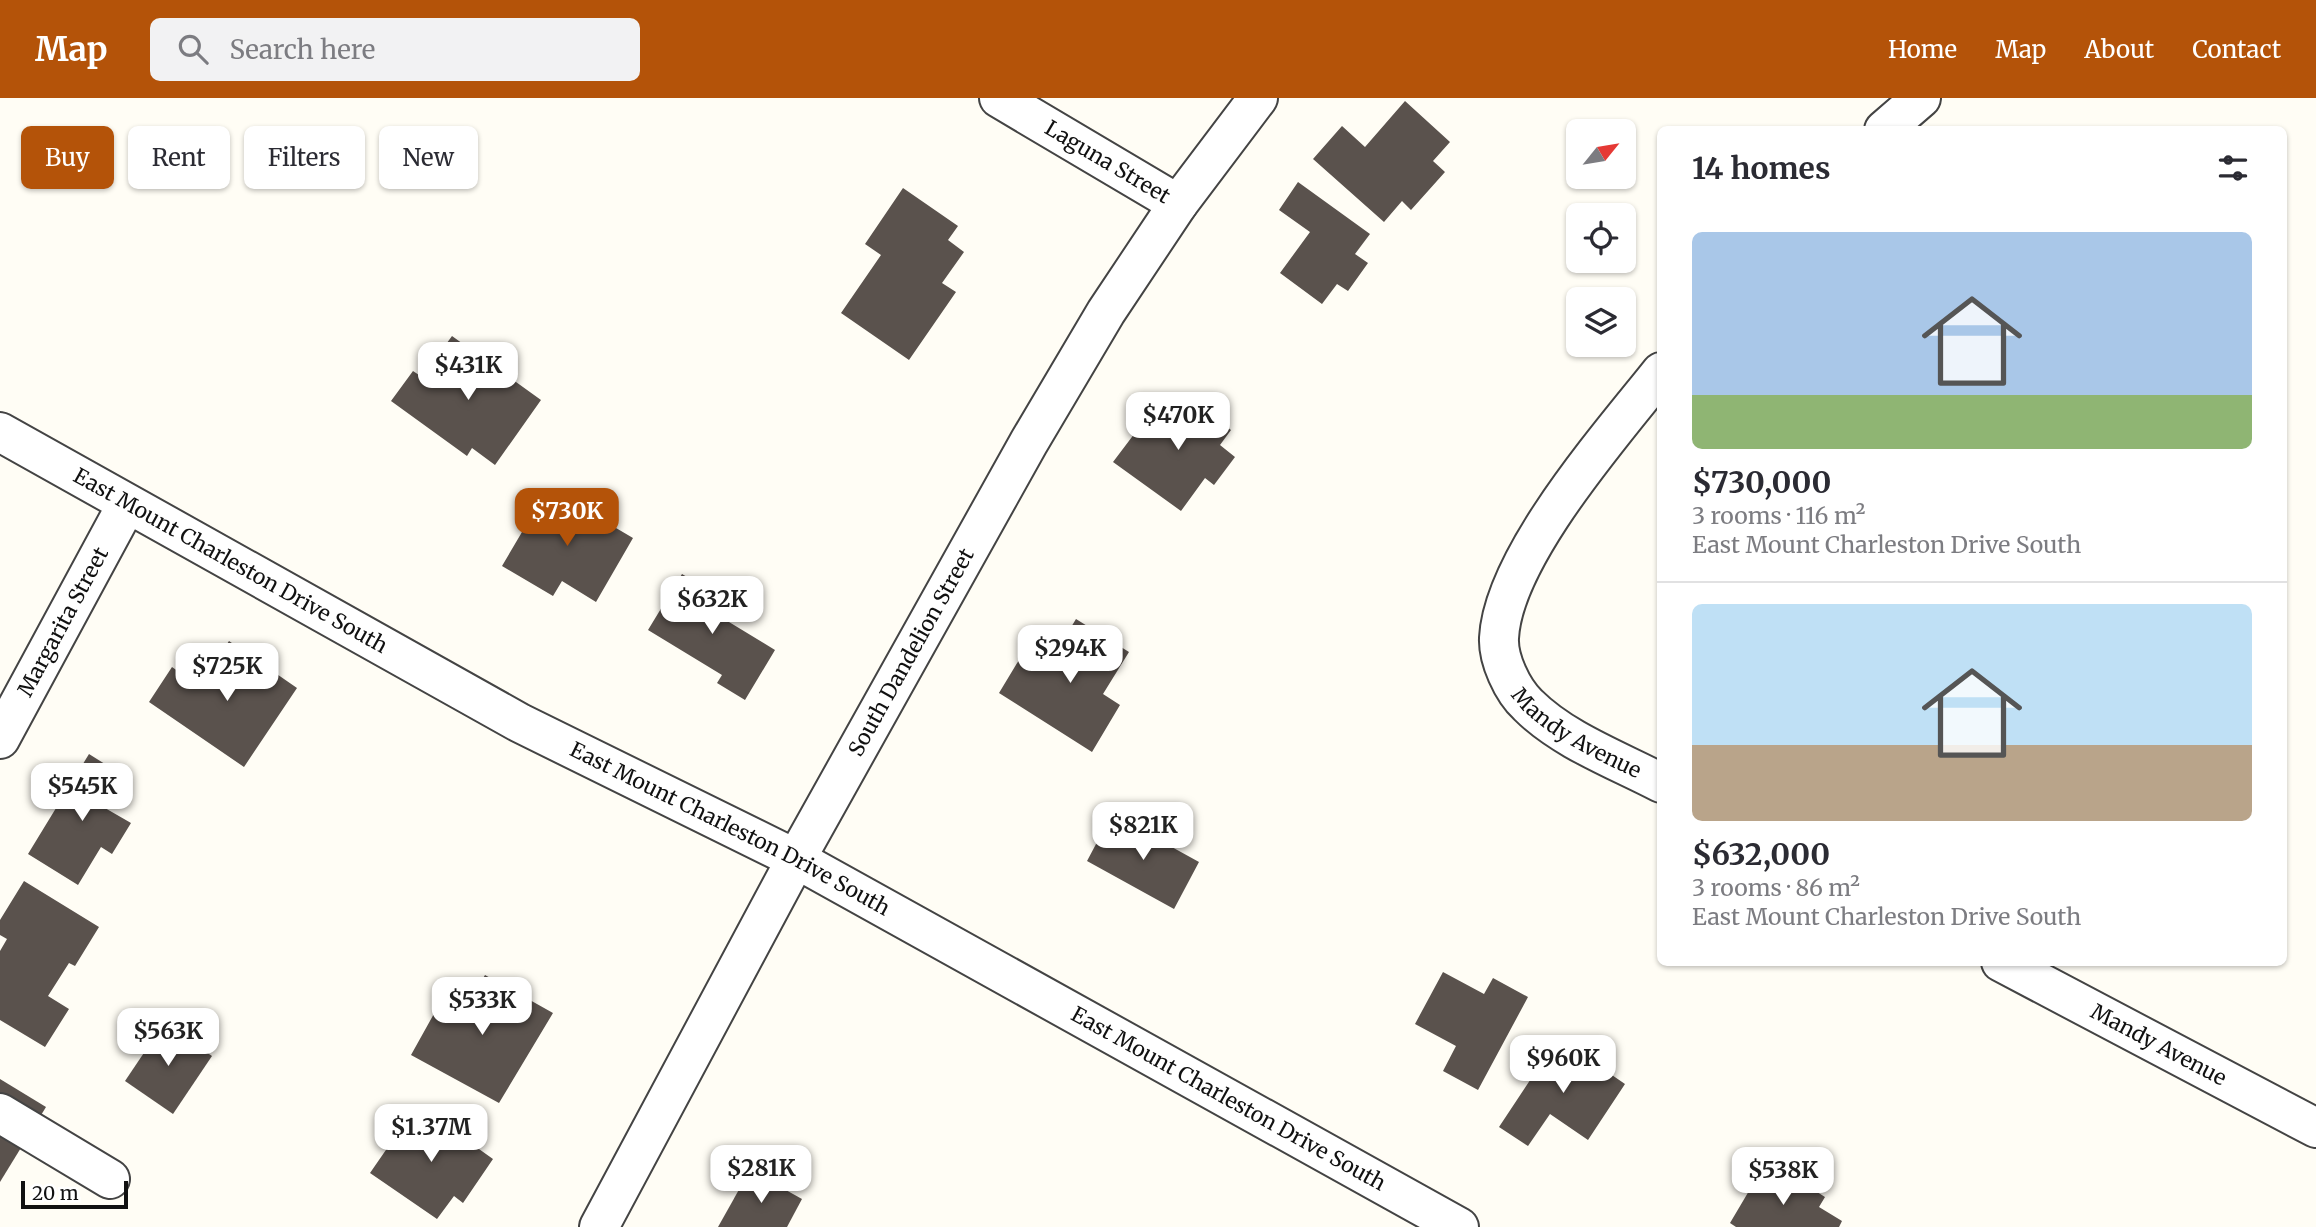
<!DOCTYPE html>
<html lang="en">
<head>
<meta charset="utf-8">
<style>
	body { margin:0; font-family:Merriweather,serif; background:#f2f2f3; color:#2b2b33; height:100vh; display:flex; flex-direction:column; font-size:26px; white-space:nowrap }
	* { box-sizing:border-box; margin:0 }
	p { font-size:23px; color:#7c7c81 }
	.icon { flex:none; width:38px; height:38px; fill:none; stroke:currentColor; stroke-width:2; stroke-linecap:round; stroke-linejoin:round }
	.map { position:relative; flex:1; overflow:hidden }
	.sheet { position:absolute; left:1657px; top:28px; width:630px; height:840px; display:flex; flex-direction:column; background:#fff; border-radius:10px; box-shadow:0 2px 5px #0004 }
	.sheet>* { flex:none }
	.guide { position:absolute; left:21px; top:28px; width:665px; height:63px; display:flex; gap:14px }
	.needle { width:46px; rotate:60deg }
	.buttons { position:absolute; left:1566px; top:21px; display:grid; gap:14px }
	.buttons a { display:grid; place-items:center; width:70px; height:70px; border-radius:10px; background:#fff; box-shadow:0 2px 5px #0004; font-size:35px }
	.scale { position:absolute; left:21px; bottom:18px; width:107px; box-sizing:border-box; padding-left:7px; border:4px solid #111; border-top:0; font-size:19px; line-height:24px; white-space:nowrap; color:#111; -webkit-text-stroke:5px #fff; paint-order:stroke }
	.price { position:absolute; translate:-50% -60px; padding:0 16px; border-radius:14px; background:#fff; color:#222; font-size:23px; line-height:46px; filter:drop-shadow(0 2px 4px #0008) }
	.price::after { content:''; position:absolute; left:50%; top:42px; width:21px; height:16px; margin-left:-10px; background:inherit; clip-path:polygon(0 0,100% 0,50% 100%) }
	.price.active { background:#b45309; color:#fff }
	ul { padding:0; list-style:none }
	li { display:grid; align-content:center; gap:14px; height:371px; padding:0 35px }
	li+li { border-top:2px solid #e1e1e2 }
	li span { display:grid; place-items:center; height:217px; border-radius:10px; color:#555 }
	li>.icon { margin-inline-start:auto }
	span .icon { width:126px; height:126px; fill:#fffc; stroke-width:1 }
	li b { font-size:30px }
	h2 { display:flex; justify-content:space-between; align-items:center; height:84px; padding:0 35px; font-size:30px }
	.tag { padding:0 24px; border-radius:10px; background:#fff; box-shadow:0 2px 5px #0004; font-size:24px; line-height:63px }
	.tag.active { background:#b45309; color:#fff }
	header { display:flex; align-items:center; gap:42px; box-sizing:border-box; height:98px; padding:0 35px; background:#b45309; color:#fff }
	header strong { font-size:33px }
	nav { display:flex; gap:38px; margin-inline-start:auto; font-size:24px }
	.search { width:490px; height:63px; background:#f2f2f3; display:flex; align-items:center; gap:18px; box-sizing:border-box; padding:0 24px; border-radius:10px; color:#7c7c81; font-size:26px }
	.map>svg:first-child { display:block }
</style>
</head>
<body>
<header>
<strong>Map</strong>
<div class="search"><svg class="icon" aria-label="search" viewBox="0 0 24 24"><circle cx="10" cy="10" r="6"/><path d="M15 15l6 6"/></svg>Search here</div>
<nav><a>Home</a><a>Map</a><a>About</a><a>Contact</a></nav>
</header>
<div class="map">
<svg width="2316" height="1129" viewBox="0 0 2316 1129">
	<rect width="100%" height="100%" fill="#fffdf5"/>
	<g fill="#5a524d">
		<path d="M1405 3 1450 44 1433 63 1445 74 1411 112 1402 103 1384 124 1313 61 1342 28 1365 49Z"/>
		<path d="M1298 84 1370 136 1355 156 1368 165 1348 193 1337 186 1322 206 1280 175 1310 134 1279 112Z"/>
		<path d="M903 90 958 128 948 142 964 154 942 185 956 194 909 262 841 215 881 157 865 146Z"/>
		<path d="M452 238 541 302 495 367 472 350 467 358 391 303 413 273 422 279Z"/>
		<path d="M1181 294 1231 332 1220 347 1235 359 1214 387 1205 380 1181 413 1113 364 1141 327 1151 334Z"/>
		<path d="M548 390 633 440 596 504 562 483 553 498 502 468Z"/>
		<path d="M682 476 738 509 729 524 775 552 745 602 717 585 722 577 648 532Z"/>
		<path d="M1076 521 1129 554 1103 596 1120 607 1092 654 999 595 1025 552 1048 567Z"/>
		<path d="M229 543 297 590 244 669 149 604 172 569 199 588Z"/>
		<path d="M89 656 124 678 105 710 131 725 112 756 101 749 78 787 28 756Z"/>
		<path d="M1112 716 1199 764 1174 811 1087 763Z"/>
		<path d="M24 783 99 829 75 868 69 865 48 898 69 911 45 949 0 922V853L7 841 0 837V822Z"/>
		<path d="M1443 874 1484 896 1493 880 1528 899 1478 992 1443 973 1456 948 1415 926Z"/>
		<path d="M485 877 553 915 499 1005 411 957 450 887 472 899Z"/>
		<path d="M164 925 212 958 173 1016 125 983Z"/>
		<path d="M1558 940 1625 986 1588 1042 1550 1016 1528 1048 1499 1029Z"/>
		<path d="M0 981 46 1009 0 1084Z"/>
		<path d="M417 1007 493 1061 463 1105 454 1098 437 1121 370 1075Z"/>
		<path d="M750 1072 802 1101 787 1129H718Z"/>
		<path d="M1759 1076 1787 1093 1795 1080 1825 1099 1819 1109 1842 1123 1839 1129H1736L1730 1125Z"/>
	</g>
	<g fill="none" stroke-linecap="round" stroke-linejoin="round">
		<g stroke="#444" stroke-width="42">
			<g id="minor">
				<path id="s1" d="M999 0 1178 106"/>
				<path d="M1884 32 1921 0"/>
				<path id="s2" d="M1661 274C1611 337 1503 459 1499 540 1498 561 1512 592 1528 607 1563 642 1617 662 1661 685"/>
				<path id="s3" d="M0 334 520 625 796 761 1459 1129"/>
				<path id="s4" d="M0 641 127 406"/>
				<path id="s5" d="M2001 864 2316 1030"/>
				<path d="M0 1015 110 1081"/>
				<path id="s6" d="M599 1129 796 761 1029 344 1106 214 1178 106 1258 0"/>
			</g>
		</g>
		<use href="#minor" stroke="#fff" stroke-width="38"/>
	</g>
	<g text-anchor="middle" stroke-width="7" stroke-linejoin="round" paint-order="stroke">
		<g font-size="21" fill="#111" stroke="#fff">
			<text dy="7" stroke="none"><textPath href="#s1" startOffset="126">Laguna Street</textPath></text>
			<text dy="7" stroke="none"><textPath href="#s3" startOffset="264">East Mount Charleston Drive South</textPath></text>
			<text dy="7" stroke="none"><textPath href="#s4" startOffset="133">Margarita Street</textPath></text>
			<text dy="7" stroke="none"><textPath href="#s6" startOffset="654">South Dandelion Street</textPath></text>
			<text dy="7" stroke="none"><textPath href="#s2" startOffset="446">Mandy Avenue</textPath></text>
			<text dy="7" stroke="none"><textPath href="#s3" startOffset="831">East Mount Charleston Drive South</textPath></text>
			<text dy="7" stroke="none"><textPath href="#s5" startOffset="178">Mandy Avenue</textPath></text>
			<text dy="7" stroke="none"><textPath href="#s3" startOffset="1398">East Mount Charleston Drive South</textPath></text>
		</g>
	</g>
</svg>
<div class="buttons">
<a><svg class="needle" viewBox="-14 -14 28 28"><path d="M0-13l5 13h-10z" fill="#e53935"/><path d="M0 13l5-13h-10z" fill="#7c7c81"/></svg></a>
<a><svg class="icon" aria-label="locate" viewBox="0 0 24 24"><circle cx="12" cy="12" r="6"/><path d="M12 2v4M12 18v4M2 12h4M18 12h4"/></svg></a>
<a><svg class="icon" aria-label="layers" viewBox="0 0 24 24"><path d="M12 4l9 5-9 5-9-5zM3 14l9 5 9-5"/></svg></a>
</div>
<div class="scale">20 m</div>
<b class="price" style="left:468px;top:304px">$431K</b>
<b class="price" style="left:1178px;top:354px">$470K</b>
<b class="price active" style="left:567px;top:450px">$730K</b>
<b class="price" style="left:712px;top:538px">$632K</b>
<b class="price" style="left:1070px;top:587px">$294K</b>
<b class="price" style="left:227px;top:605px">$725K</b>
<b class="price" style="left:82px;top:725px">$545K</b>
<b class="price" style="left:1143px;top:764px">$821K</b>
<b class="price" style="left:482px;top:939px">$533K</b>
<b class="price" style="left:168px;top:970px">$563K</b>
<b class="price" style="left:1563px;top:997px">$960K</b>
<b class="price" style="left:431px;top:1066px">$1.37M</b>
<b class="price" style="left:761px;top:1107px">$281K</b>
<b class="price" style="left:1783px;top:1109px">$538K</b>
<div class="guide">
<a class="tag active">Buy</a>
<a class="tag">Rent</a>
<a class="tag">Filters</a>
<a class="tag">New</a>
</div>
<section class="sheet">
<h2>14 homes<svg class="icon" aria-label="filters" viewBox="0 0 24 24"><path d="M4 7h16M4 17h16"/><circle cx="9" cy="7" r="2"/><circle cx="15" cy="17" r="2"/></svg></h2>
<ul>
<li><span style="background:linear-gradient(#a9c7e8 75%,#8fb573 0)"><svg class="icon" aria-label="home" viewBox="0 0 24 24"><path d="M3 11l9-7 9 7M6 9v11h12V9"/></svg></span><div><b>$730,000</b><p>3 rooms · 116 m²</p><p>East Mount Charleston Drive South</p></div></li>
<li><span style="background:linear-gradient(#bfe0f5 65%,#b9a48a 0)"><svg class="icon" aria-label="home" viewBox="0 0 24 24"><path d="M3 11l9-7 9 7M6 9v11h12V9"/></svg></span><div><b>$632,000</b><p>3 rooms · 86 m²</p><p>East Mount Charleston Drive South</p></div></li>
</ul>
</section>
</div>
</body>
</html>
